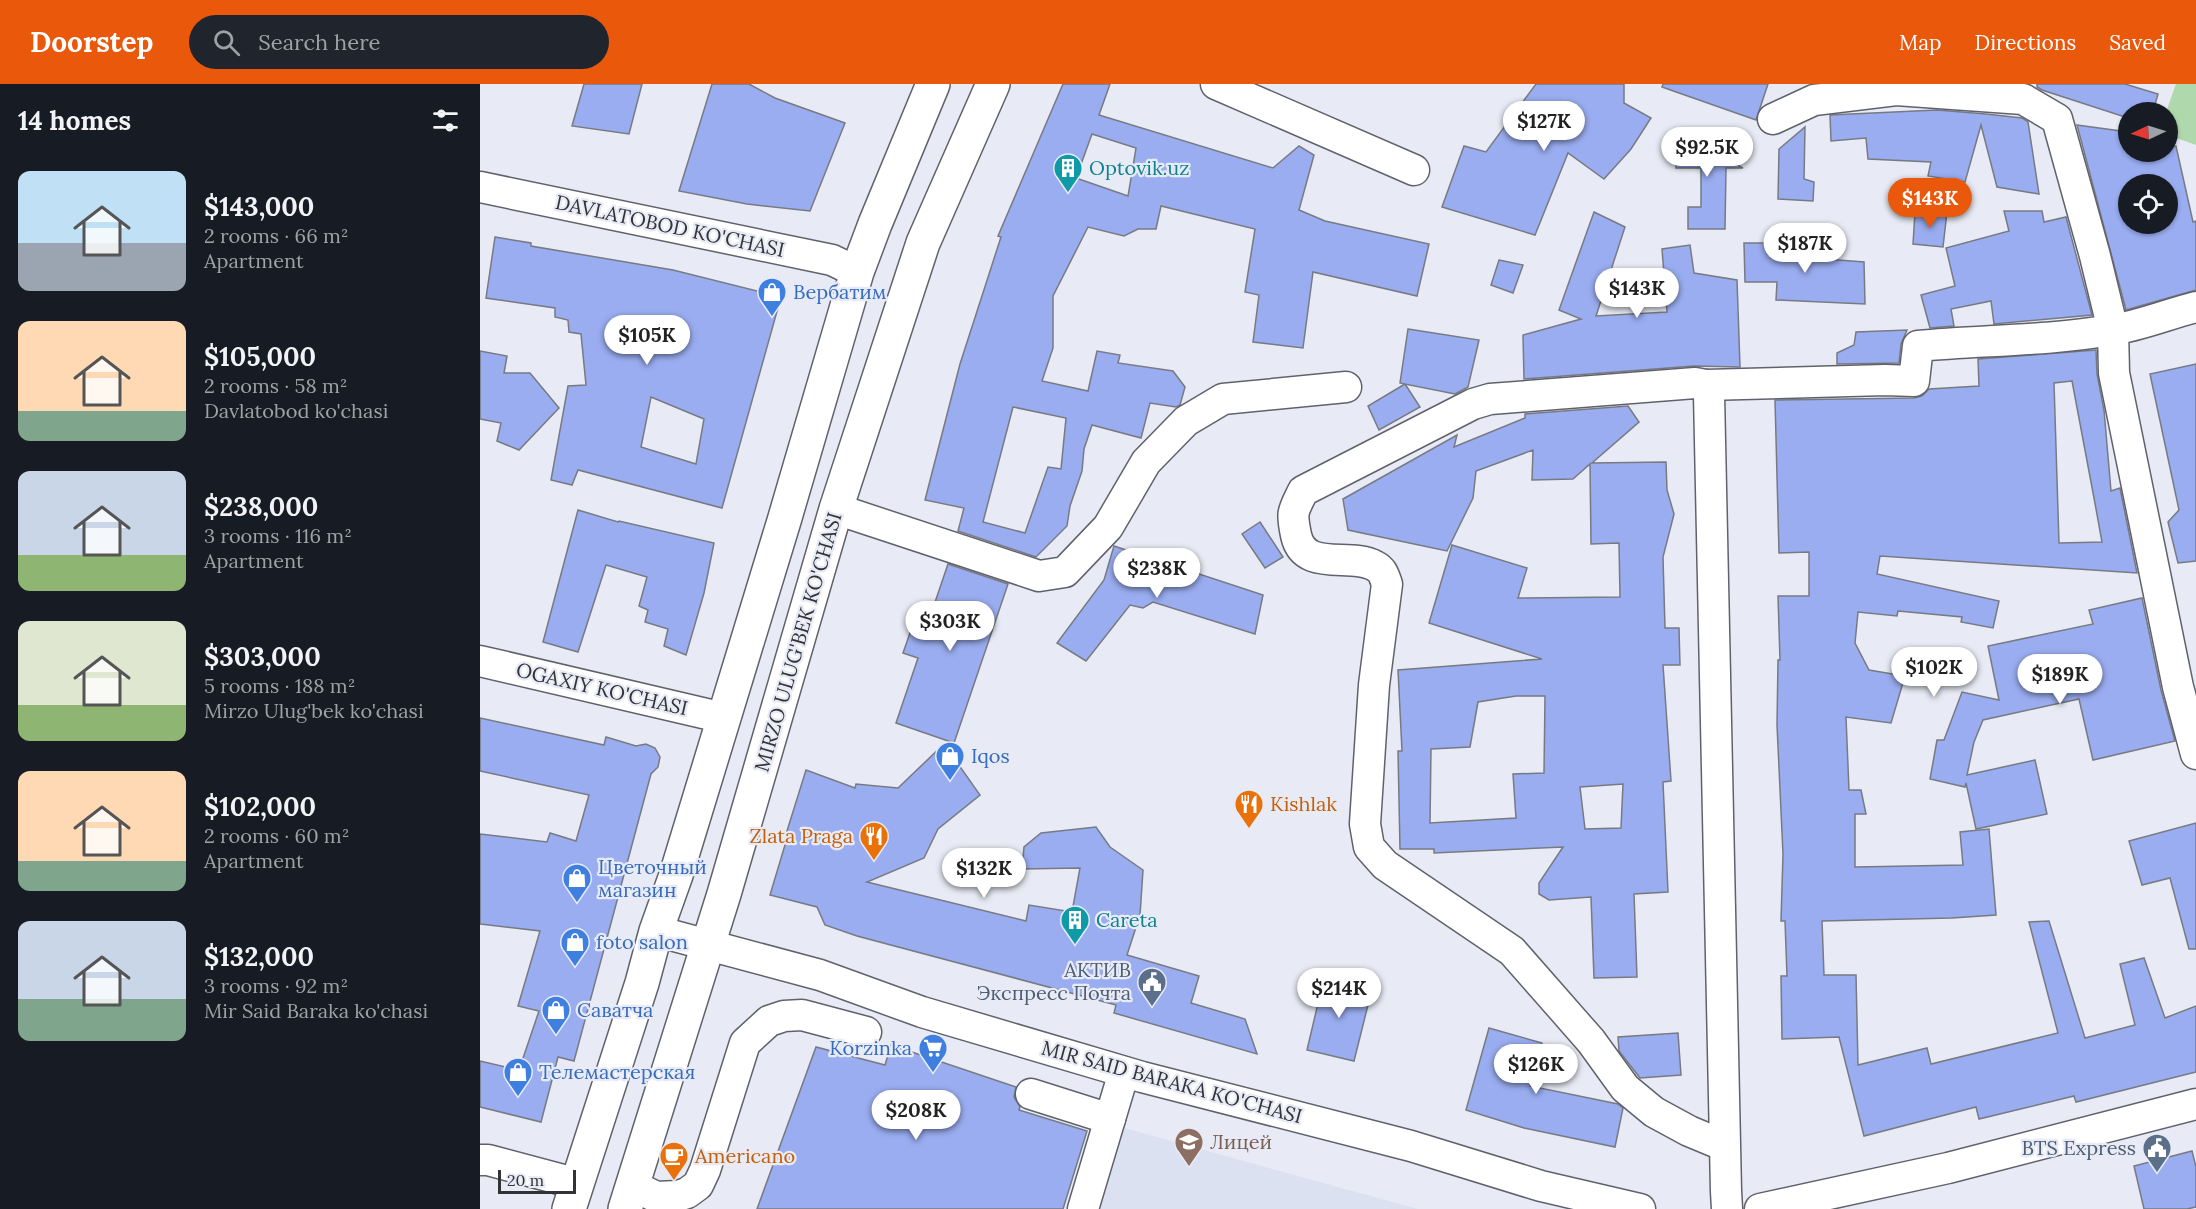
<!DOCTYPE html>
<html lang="en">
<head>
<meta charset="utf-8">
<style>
	body { margin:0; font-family:Lora,serif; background:#20242c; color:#f1f3f6; height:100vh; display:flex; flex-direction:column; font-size:22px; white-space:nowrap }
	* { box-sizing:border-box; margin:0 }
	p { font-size:20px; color:#9ea1a6 }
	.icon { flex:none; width:33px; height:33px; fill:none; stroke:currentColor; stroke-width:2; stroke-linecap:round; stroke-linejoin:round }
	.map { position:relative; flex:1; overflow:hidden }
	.panel { display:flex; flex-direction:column; background:#171b24; width:480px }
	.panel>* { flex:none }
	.needle { width:39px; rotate:266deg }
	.fabs { position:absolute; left:1638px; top:18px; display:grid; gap:12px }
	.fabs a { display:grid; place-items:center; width:60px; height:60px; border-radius:50%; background:#171b24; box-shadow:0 2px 4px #0004; font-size:30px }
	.scale { position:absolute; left:18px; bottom:15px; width:78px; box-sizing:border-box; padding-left:6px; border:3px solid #323337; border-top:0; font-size:16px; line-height:21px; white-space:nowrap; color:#323337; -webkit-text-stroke:4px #e8ebf5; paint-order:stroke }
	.price { position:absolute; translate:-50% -51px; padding:0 14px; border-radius:21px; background:#fff; color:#222; font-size:20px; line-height:39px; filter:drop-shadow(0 2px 3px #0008) }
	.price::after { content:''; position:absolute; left:50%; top:36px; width:18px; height:14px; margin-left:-9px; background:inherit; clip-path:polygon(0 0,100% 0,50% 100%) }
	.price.selected { background:#ea580c; color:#fff }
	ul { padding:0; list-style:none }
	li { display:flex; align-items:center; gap:18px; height:150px; padding:0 18px }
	li span { display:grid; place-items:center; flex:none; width:168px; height:120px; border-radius:12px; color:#555 }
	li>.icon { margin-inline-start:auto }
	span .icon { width:72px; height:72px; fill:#fffc; stroke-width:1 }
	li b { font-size:26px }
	h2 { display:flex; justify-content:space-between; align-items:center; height:72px; padding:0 18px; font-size:26px }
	header { display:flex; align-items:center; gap:36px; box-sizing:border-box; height:84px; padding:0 30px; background:#ea580c; color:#fff }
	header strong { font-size:28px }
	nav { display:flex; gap:33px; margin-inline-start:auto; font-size:21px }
	.search { width:420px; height:54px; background:#20242c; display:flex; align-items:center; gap:15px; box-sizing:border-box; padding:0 21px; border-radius:33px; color:#9ea1a6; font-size:22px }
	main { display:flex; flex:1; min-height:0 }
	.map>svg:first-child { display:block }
</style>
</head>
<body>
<header>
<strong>Doorstep</strong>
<div class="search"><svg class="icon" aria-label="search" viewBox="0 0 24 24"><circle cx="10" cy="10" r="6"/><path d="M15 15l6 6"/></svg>Search here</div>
<nav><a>Map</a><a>Directions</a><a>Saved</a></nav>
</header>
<main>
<section class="panel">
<h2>14 homes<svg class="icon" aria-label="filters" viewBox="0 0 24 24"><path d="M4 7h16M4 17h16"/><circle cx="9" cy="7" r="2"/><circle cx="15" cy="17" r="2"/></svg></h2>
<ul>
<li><span style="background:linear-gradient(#bfe0f5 60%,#9aa5b1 0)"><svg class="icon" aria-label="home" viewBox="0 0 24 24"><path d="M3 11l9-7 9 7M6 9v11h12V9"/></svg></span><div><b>$143,000</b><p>2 rooms · 66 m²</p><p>Apartment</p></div></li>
<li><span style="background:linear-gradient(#ffd9b3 75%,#7fa58c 0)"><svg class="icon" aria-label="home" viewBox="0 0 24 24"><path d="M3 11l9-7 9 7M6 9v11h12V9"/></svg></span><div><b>$105,000</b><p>2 rooms · 58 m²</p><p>Davlatobod ko'chasi</p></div></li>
<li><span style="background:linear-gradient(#c9d6e8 70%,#8fb573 0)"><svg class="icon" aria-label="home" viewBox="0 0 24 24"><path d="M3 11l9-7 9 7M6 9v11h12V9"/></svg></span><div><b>$238,000</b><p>3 rooms · 116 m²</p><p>Apartment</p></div></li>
<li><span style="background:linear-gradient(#dfe7d0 70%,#8fb573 0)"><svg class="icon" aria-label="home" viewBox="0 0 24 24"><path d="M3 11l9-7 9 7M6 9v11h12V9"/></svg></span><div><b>$303,000</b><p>5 rooms · 188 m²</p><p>Mirzo Ulug'bek ko'chasi</p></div></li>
<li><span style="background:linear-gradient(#ffd9b3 75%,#7fa58c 0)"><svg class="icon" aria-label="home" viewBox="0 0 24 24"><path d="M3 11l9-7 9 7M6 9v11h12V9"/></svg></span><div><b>$102,000</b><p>2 rooms · 60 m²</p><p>Apartment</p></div></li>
<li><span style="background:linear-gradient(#c9d6e8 65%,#7fa58c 0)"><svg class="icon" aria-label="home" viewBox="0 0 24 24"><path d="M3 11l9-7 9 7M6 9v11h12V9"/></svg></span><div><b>$132,000</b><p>3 rooms · 92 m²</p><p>Mir Said Baraka ko'chasi</p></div></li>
</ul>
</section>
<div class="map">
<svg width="1716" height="1125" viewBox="0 0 1716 1125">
	<rect width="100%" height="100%" fill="#e8ebf5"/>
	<path fill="#dce1f2" d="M641 1043 938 1125H615Z"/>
	<path fill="#afd8ac" d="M1696 0H1716V61L1688 51 1686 28Z"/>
	<g fill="#9aadf0" stroke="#777a83" stroke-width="1.5" fill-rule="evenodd">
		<path d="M104 0H162L149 50 92 42Z"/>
		<path d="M232 0H269L295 14 365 39 330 127 267 120 199 107Z"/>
		<path d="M583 0H630L619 31 793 84 819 62 834 71 819 126 845 137 949 160 937 212 833 188 823 264 773 258 779 211 765 208 775 145 681 122 676 145H658L644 152 608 143 573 212V264L562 297 608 307 617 267 640 271 638 279 693 287 705 303 700 321 696 323 670 319 661 354 612 341 604 365 602 387 590 422 587 442 556 473 478 447 484 424 445 416 480 280 521 153 518 152ZM612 50 656 64 648 112 596 94ZM533 323 586 334 581 385 568 383 545 449 503 438Z"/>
		<path d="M1056 0H1144V19L1171 34 1151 65 1124 95 1088 69 1055 151 962 123 984 62 1006 68Z"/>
		<path d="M1183 0H1288L1276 36 1182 3Z"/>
		<path d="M1557 0H1645L1678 10 1673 28H1648V34L1562 6 1557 3Z"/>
		<path d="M1457 26 1506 30 1542 34 1548 38 1559 110 1517 103 1501 41 1485 98 1448 92 1451 78 1388 75 1386 54 1351 57 1350 31Z"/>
		<path d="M1597 41 1648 48V68H1688V63L1696 62 1713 138 1716 137V206L1646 226ZM1648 100H1688V140H1648Z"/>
		<path d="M1325 43 1324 95 1334 98 1333 117 1298 115 1299 65Z"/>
		<path d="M1197 48 1220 61 1216 52H1246V75L1263 84H1246L1245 145H1208V123H1221V84H1196Z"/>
		<path d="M1524 127H1562L1564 138 1586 133 1612 231 1514 240 1511 217 1471 225 1474 242 1450 244 1441 211 1475 202 1466 164 1529 147Z"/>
		<path d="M1114 128 1145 143 1116 232 1187 228 1182 165 1210 161 1214 189 1257 196 1260 283 1214 282 1044 295 1043 251 1101 235 1079 226Z"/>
		<path d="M1435 128H1467L1463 163 1433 160Z"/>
		<path d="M15 153 51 159V162L193 186 301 213 242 424 98 386 92 401 71 396 88 302 106 301 101 250 89 248 88 236 75 233V224L6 214ZM171 313 224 335 216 380 161 363Z"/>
		<path d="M1264 159H1295V164L1339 162 1345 175 1384 178 1385 220 1296 216 1297 198H1265Z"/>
		<path d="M1019 176 1043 181 1033 209 1011 201Z"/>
		<path d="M928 245 999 256 988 303 975 310 925 300 940 323 899 346 888 322 925 300 920 299Z"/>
		<path d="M1427 246 1421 260 1419 279 1357 280V269L1374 261 1376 248Z"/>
		<path d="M1616 266 1617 290 1624 326 1631 407 1640 404 1657 489 1400 472 1397 490 1519 517 1513 544 1481 538 1482 533 1418 527 1417 532 1378 528 1375 559 1389 586 1425 592 1411 639 1366 633 1369 706H1381L1386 730H1375V783L1483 781 1480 748 1509 745 1516 831 1472 834 1342 837 1344 891H1376L1378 981 1447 964 1451 980 1578 949 1549 838 1569 837 1605 954 1655 941 1640 880 1664 874 1685 934 1716 922V988L1596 1018 1594 1012 1499 1035 1496 1023 1384 1052 1359 953 1302 955 1301 892H1307L1305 837H1301L1303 770 1297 641 1298 576H1300L1298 512H1329V468L1299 469 1295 316 1434 314 1442 312 1449 305 1499 302 1498 275ZM1592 297 1614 414 1622 458 1579 459 1574 299Z"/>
		<path d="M0 267 27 272 24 289H50L79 324 39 366 17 357 21 339 0 335Z"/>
		<path d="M1716 280V477L1698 479 1688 438 1699 426 1670 290Z"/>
		<path d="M1148 322 1159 338 1112 379 1186 378 1187 406 1194 430 1183 473 1185 544H1199L1200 581H1183L1191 697 1183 698 1188 808 1154 810 1157 893 1114 894 1111 813 1069 816 1059 810V799L1083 763 954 769V765H920L918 667H922L918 586 1062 575 949 539 972 461 1047 484 1038 514 1140 513 1139 459 1111 460 1110 380 1093 395 1052 396 1053 366 996 387 993 414 967 467 868 446 863 415 977 351 974 363 1045 334V330ZM1036 612H1065L1064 689 1033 690 1036 734 950 739 951 665 990 663 998 618ZM1143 700 1141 744 1105 745 1100 703Z"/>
		<path d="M98 426 138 438 139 437 234 459 224 509 206 571 184 562 188 545 165 538 168 526 159 522 167 493 126 481 98 568 63 558Z"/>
		<path d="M780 438 803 473 785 484 762 450Z"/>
		<path d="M634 462 783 511 775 550 673 518 663 524 650 521 606 577 577 559 624 496Z"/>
		<path d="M468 480 528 500 474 659 416 639 438 574 423 569 438 526 451 530Z"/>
		<path d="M1662 514 1681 606 1695 657 1613 676 1599 615 1503 636 1494 658 1487 691 1555 676 1567 730 1496 745 1486 699 1485 703 1450 695 1457 656H1464L1482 608 1519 616 1508 562 1613 540 1609 526Z"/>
		<path d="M0 634 124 661 126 653 156 662 166 660 175 664 180 673 178 683 171 690 94 977 78 973 61 1038 0 1023V977L39 986 59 927 38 922 60 847 0 840V750L67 758 70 749 96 757 109 711 0 687Z"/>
		<path d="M464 660 500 711 458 745 444 774 387 798 546 837 549 821 592 828 600 784 542 785 544 763 561 749 616 743 630 763 663 786 660 831 647 871 719 892 711 919 765 935 777 970 634 929 636 921 377 852 345 841 337 823 290 811 308 751 306 750 326 686 375 704 376 700 418 704Z"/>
		<path d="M1716 739V865H1709L1690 794 1662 801 1649 757Z"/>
		<path d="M844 894 892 905 874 977 827 966Z"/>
		<path d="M1009 944 1062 959 1050 1002 1138 1020 1143 1024 1135 1063 1044 1044 986 1026Z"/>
		<path d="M1198 949 1201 991 1160 994 1139 967 1138 953Z"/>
		<path d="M411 961 536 1003 534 1013 540 1023 539 1026 607 1047 583 1125H277L336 963 405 981Z"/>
		<path d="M1712 1067 1716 1083V1123L1707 1125H1664L1654 1082Z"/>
	</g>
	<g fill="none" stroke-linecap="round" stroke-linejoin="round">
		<g stroke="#60626b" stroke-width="33">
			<g id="minor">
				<path d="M736 0 934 86"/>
				<path d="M1293 35 1334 16 1416 6 1543 15 1577 35 1615 172 1633 246 1634 289 1698 603 1716 670"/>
				<path d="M0 103 352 176 377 188"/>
				<path d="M1226 301 1405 296 1434 297 1438 262C1502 256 1568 257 1631 246 1660 242 1688 230 1716 223"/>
				<path d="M356 425 559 492 585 488 628 443 666 378 706 337 743 315 866 303"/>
				<path d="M0 577 244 634"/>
				<path d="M176 847 340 891 442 928 662 993 931 1062 1061 1102 1160 1125"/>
				<path d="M551 1010 630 1035"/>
				<path d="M1245 1062 1209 1047 1174 1028 1145 1004 1111 957 1032 867 905 781 889 763 885 740 894 601 907 500C904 492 903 486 895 482 870 468 824 489 816 451 811 427 813 428 823 407L993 320 1010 315 1215 299 1226 301 1229 310 1246 1107 1247 1125"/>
				<path d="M0 1076H8L98 1100"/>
				<path d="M152 1101 176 1113 198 1112 207 1109 218 1101 225 1086 265 959 289 937 304 932 322 931 386 948"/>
				<path d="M603 1125 644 988"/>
				<path d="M1280 1125 1468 1084 1716 1020"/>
			</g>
		</g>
		<g stroke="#60626b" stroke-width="36">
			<g id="major">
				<path d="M89 1125 162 899 176 847 196 791 304 437 377 188 395 140 453 0"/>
				<path d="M145 1125 244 810 356 425 443 159 513 0"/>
			</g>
		</g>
		<use href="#minor" stroke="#fff" stroke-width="30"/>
		<use href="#major" stroke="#fff" stroke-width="33"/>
	</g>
	<defs>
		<g id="building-pin" transform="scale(1.5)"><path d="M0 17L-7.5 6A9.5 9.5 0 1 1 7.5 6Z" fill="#0f9aa8" stroke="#e8ebf5"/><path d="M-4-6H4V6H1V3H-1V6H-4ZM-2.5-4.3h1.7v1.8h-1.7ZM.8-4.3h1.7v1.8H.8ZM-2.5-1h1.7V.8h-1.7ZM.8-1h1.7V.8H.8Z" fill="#fff"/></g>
		<g id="shop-pin" transform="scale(1.5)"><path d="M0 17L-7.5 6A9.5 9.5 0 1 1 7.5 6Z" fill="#3f7fe0" stroke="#e8ebf5"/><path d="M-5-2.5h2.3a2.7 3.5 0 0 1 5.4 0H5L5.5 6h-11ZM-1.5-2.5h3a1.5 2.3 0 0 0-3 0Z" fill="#fff"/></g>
		<g id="restaurant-pin" transform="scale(1.5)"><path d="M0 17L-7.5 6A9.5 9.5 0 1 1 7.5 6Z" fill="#e8710a" stroke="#e8ebf5"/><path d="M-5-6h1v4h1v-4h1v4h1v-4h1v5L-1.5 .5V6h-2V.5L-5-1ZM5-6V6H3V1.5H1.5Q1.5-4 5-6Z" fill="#fff"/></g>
		<g id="civic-pin" transform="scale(1.5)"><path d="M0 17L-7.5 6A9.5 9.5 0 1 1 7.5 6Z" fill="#5c6f8a" stroke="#e8ebf5"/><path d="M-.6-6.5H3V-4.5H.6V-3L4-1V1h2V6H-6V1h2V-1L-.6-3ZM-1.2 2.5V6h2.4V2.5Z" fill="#fff"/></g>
		<g id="supermarket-pin" transform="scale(1.5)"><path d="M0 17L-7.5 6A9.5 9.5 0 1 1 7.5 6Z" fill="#3f7fe0" stroke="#e8ebf5"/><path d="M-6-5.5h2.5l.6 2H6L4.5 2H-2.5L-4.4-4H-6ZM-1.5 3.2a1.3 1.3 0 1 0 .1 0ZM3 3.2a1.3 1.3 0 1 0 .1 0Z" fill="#fff"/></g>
		<g id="university-pin" transform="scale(1.5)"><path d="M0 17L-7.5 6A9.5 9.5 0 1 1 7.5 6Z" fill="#8d6e63" stroke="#e8ebf5"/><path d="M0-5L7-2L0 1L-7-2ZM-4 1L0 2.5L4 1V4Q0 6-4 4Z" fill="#fff"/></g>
		<g id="cafe-pin" transform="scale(1.5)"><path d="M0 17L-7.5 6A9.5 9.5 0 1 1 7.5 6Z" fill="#e8710a" stroke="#e8ebf5"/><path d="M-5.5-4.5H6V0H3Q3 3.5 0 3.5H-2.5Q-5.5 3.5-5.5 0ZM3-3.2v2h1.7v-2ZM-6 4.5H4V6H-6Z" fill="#fff"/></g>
	</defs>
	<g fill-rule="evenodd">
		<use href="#building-pin" x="588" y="84"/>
		<use href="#shop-pin" x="292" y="208"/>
		<use href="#shop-pin" x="470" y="672"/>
		<use href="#restaurant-pin" x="769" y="720"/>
		<use href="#restaurant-pin" x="394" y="752"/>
		<use href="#shop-pin" x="97" y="794"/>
		<use href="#building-pin" x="595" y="836"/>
		<use href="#shop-pin" x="95" y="858"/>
		<use href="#civic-pin" x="672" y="898"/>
		<use href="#shop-pin" x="76" y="926"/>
		<use href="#supermarket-pin" x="453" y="964"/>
		<use href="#shop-pin" x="38" y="988"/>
		<use href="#university-pin" x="709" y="1058"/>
		<use href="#civic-pin" x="1677" y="1064"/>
		<use href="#cafe-pin" x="194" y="1072"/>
	</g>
	<g text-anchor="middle" stroke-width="4.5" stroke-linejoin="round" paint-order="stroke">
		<g font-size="20" fill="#0d838f" stroke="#e8ebf5" text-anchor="start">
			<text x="609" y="91">Optovik.uz</text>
			<text x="616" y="843">Careta</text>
		</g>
		<g font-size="20" fill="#323337" stroke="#e8ebf5">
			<text transform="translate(190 142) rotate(12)" y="7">DAVLATOBOD KO'CHASI</text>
			<text transform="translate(318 558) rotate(-74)" y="7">MIRZO ULUG'BEK KO'CHASI</text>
			<text transform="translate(122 605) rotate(13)" y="7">OGAXIY KO'CHASI</text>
			<text transform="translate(692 998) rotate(15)" y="7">MIR SAID BARAKA KO'CHASI</text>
		</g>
		<g font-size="20" fill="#366cbe" stroke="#e8ebf5" text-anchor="start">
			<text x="313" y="215">Вербатим</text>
			<text x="491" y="679">Iqos</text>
			<text x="118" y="790">Цветочный<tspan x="118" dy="23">магазин</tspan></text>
			<text x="116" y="865">foto salon</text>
			<text x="97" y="933">Саватча</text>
			<text x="432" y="971" text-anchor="end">Korzinka</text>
			<text x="59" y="995">Телемастерская</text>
		</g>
		<g font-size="20" fill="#c56008" stroke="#e8ebf5" text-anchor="start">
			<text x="790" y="727">Kishlak</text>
			<text x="373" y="759" text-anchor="end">Zlata Praga</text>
			<text x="215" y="1079">Americano</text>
		</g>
		<g font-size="20" fill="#4e5e75" stroke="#e8ebf5" text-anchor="end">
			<text x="651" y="893">АКТИВ<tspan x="651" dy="23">Экспресс Почта</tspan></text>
			<text x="1656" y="1071">BTS Express</text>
		</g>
		<g font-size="20" fill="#785e54" stroke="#e8ebf5" text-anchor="start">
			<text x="730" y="1065">Лицей</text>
		</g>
	</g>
</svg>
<div class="fabs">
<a><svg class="needle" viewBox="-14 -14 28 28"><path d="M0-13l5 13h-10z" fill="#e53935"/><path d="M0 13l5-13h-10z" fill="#9ea1a6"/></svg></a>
<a><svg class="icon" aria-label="locate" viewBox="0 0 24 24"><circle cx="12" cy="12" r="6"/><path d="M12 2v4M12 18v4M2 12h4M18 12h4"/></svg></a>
</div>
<div class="scale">20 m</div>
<b class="price" style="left:1064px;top:68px">$127K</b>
<b class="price" style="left:1227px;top:94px">$92.5K</b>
<b class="price selected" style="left:1450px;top:145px">$143K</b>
<b class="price" style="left:1325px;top:190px">$187K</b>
<b class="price" style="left:1157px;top:235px">$143K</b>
<b class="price" style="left:167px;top:282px">$105K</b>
<b class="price" style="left:677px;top:515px">$238K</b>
<b class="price" style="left:470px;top:568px">$303K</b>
<b class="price" style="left:1454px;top:614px">$102K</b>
<b class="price" style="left:1580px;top:621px">$189K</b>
<b class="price" style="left:504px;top:815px">$132K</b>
<b class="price" style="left:859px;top:935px">$214K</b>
<b class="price" style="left:1056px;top:1011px">$126K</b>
<b class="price" style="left:436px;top:1057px">$208K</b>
</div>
</main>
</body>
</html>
